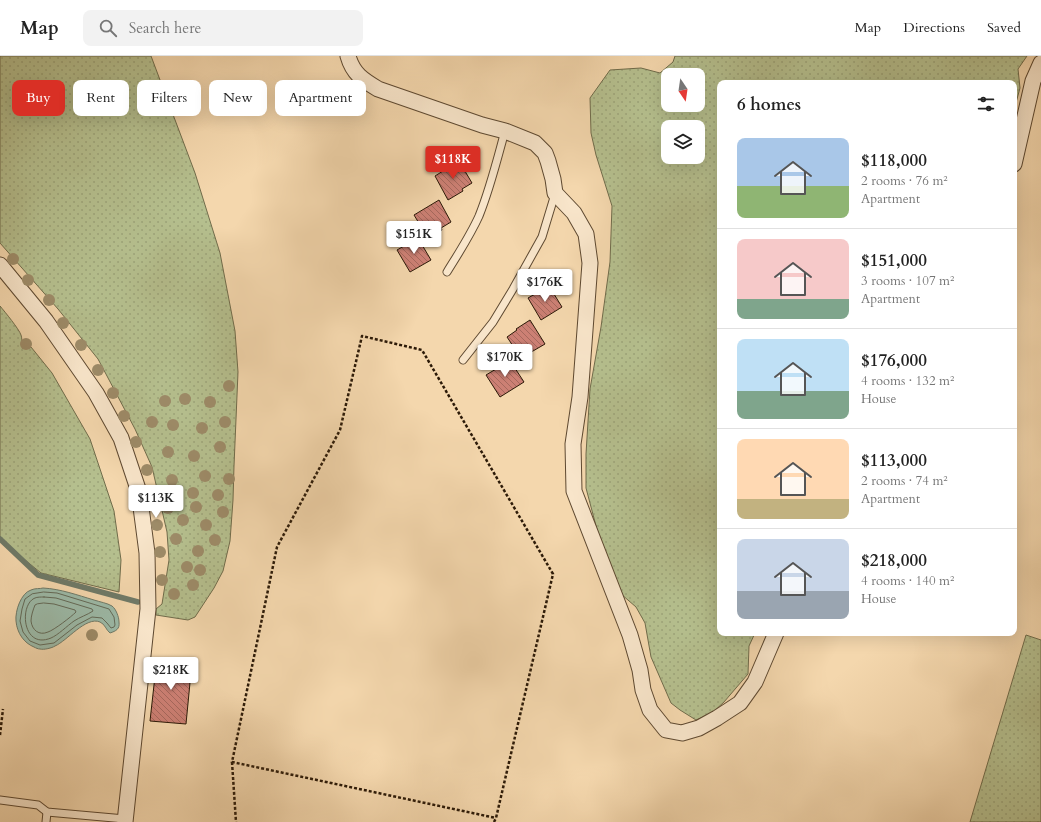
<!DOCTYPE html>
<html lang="en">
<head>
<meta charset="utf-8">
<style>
	body { margin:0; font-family:Cardo,serif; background:#f2f2f2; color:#222; height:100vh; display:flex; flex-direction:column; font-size:15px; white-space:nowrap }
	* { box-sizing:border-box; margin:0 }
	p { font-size:13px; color:#767676 }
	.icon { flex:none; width:22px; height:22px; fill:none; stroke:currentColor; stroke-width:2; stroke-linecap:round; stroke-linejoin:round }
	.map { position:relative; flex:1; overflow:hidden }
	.side { position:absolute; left:717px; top:24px; width:300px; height:556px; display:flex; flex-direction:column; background:#fff; border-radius:8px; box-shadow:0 4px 16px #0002 }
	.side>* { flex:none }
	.guide { position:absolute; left:12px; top:24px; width:380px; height:36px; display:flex; gap:8px }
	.needle { width:26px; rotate:167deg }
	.controls { position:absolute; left:661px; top:12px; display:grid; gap:8px }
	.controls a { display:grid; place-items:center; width:44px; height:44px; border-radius:8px; background:#fff; box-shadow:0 4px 16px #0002; font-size:20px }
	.price { position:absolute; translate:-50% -34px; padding:0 9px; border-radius:4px; background:#fff; color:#222; font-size:13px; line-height:26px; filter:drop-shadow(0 1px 2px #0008) }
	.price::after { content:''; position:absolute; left:50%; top:24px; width:12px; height:9px; margin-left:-6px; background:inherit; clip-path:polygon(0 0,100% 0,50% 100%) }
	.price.selected { background:#d93025; color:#fff }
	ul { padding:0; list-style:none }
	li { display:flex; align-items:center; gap:12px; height:100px; padding:0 20px }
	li+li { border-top:1px solid #e0e0e0 }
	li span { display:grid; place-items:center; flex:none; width:112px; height:80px; border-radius:8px; color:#555 }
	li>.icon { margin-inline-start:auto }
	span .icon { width:48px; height:48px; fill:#fffc; stroke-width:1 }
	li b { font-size:17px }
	h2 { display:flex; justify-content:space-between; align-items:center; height:48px; padding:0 20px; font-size:17px }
	.chip { padding:0 14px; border-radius:8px; background:#fff; box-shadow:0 4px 16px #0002; font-size:14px; line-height:36px }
	.chip.selected { background:#d93025; color:#fff }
	header { display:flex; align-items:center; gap:24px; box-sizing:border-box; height:56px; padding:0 20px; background:#fff; border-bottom:1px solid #e0e0e0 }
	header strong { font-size:19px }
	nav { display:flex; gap:22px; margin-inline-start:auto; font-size:14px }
	.search { width:280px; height:36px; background:#f2f2f2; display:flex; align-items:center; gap:10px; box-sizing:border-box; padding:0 14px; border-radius:8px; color:#767676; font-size:15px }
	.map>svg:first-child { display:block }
</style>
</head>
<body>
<header>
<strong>Map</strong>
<div class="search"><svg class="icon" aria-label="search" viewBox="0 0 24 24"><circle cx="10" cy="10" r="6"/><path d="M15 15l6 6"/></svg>Search here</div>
<nav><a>Map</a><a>Directions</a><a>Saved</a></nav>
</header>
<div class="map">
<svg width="1041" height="766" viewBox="0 0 1041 766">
	<defs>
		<pattern id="grass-dots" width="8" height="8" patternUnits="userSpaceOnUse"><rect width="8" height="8" fill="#b5bf8e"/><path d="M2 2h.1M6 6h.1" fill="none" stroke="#9ca479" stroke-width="1.8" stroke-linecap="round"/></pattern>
		<pattern id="building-back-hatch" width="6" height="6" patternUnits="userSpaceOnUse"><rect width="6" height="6" fill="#cc8074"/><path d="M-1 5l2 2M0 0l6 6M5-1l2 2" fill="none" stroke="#a6685d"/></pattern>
	</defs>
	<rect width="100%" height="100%" fill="#f4d7ad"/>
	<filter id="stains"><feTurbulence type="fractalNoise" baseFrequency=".005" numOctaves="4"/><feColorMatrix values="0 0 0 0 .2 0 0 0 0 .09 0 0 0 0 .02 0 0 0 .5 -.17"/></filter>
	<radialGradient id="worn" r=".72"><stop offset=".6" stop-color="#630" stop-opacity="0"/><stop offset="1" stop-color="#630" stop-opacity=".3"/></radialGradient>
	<g fill="url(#grass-dots)" stroke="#706c4b" fill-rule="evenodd">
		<path d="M0 0H151L195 117 220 197 235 275 238 316 234 410 233 444 230 485 223 515 214 532 195 561 188 564 156 559V553L162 548 169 504 167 476 152 411 135 373 98 303 58 253 0 187Z"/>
		<path d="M675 0H1027L1018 13 1020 32 1014 54V27H720V577H755L749 590 748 618 724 646 712 657 696 664 680 654 671 647 651 601 645 567 636 551 621 538 600 485 586 432V398L590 333 601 271 610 206 612 150 596 99 591 77 590 42 610 14 641 12 660 17 673 6ZM668 19H698V49H668ZM668 71H698V101H668Z"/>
		<path d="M0 250C5 256 19 273 21 279 23 285 20 289 27 292L31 291 52 317 90 383 114 455 121 504 119 536 41 517 25 504 0 481Z"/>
		<path d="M1026 579 1041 584V766H970Z"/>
	</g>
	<path fill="#9cbaa8" stroke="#6f7a68" d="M43 532C61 533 77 539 94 544 100 546 107 547 112 550 116 553 119 561 119 566 120 573 116 575 110 577 106 574 105 568 100 566 86 560 67 585 55 590 52 592 44 594 40 593 38 593 36 592 34 591 24 587 17 577 16 565 15 555 21 537 31 534 35 532 40 533 43 532Z"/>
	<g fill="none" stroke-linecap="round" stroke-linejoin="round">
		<g stroke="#646a58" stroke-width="1">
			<path d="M44 536 57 537 109 553 114 561 115 569 114 571 111 572 107 567 102 562 92 561 77 569 54 587 40 589 30 585 23 576 20 565 22 553 25 543 32 538Z"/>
			<path d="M44 541 56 542 92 553 93 555C87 559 80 561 74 565 67 570 58 579 51 582 22 594 19 548 35 542 37 541 41 541 44 541Z"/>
			<path d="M44 547 54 548 75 554 76 556C71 561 54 574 48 576 39 580 32 574 31 565 31 560 33 554 35 549L37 548Z"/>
		</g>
		<path stroke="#6f7a68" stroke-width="5.5" d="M0 483 38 519 138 546"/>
	</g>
	<g fill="url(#building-back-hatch)" stroke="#2c1a08">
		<path d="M459 105 472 127 462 133 463 135 448 144 435 120Z"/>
		<path d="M439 144 451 166 441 172 442 174 428 182 414 159Z"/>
		<path d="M418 182 431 204 410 216 397 194Z"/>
		<path d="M549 230 562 251 541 264 528 242Z"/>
		<path d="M530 264 545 288 521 302 507 281 517 274 516 273Z"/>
		<path d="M509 303 524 326 500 341 486 319 496 313 495 312Z"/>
		<path d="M157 602 192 606 186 668 150 665Z"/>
	</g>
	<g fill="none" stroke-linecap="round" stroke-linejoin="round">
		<g stroke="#5e4931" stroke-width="9">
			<g id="lane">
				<path d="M447 216C458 198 470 180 479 160 490 133 497 104 505 75"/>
				<path d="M463 304 493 266 513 233 542 181 555 138"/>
				<path d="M0 744 38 749 47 756 125 763"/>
				<path d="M46 766 47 756"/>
			</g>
		</g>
		<g stroke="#5e4931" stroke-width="17">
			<g id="street">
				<path d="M348 0C353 18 363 24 378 33L482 69 505 75 535 87 545 97 548 105 553 123 555 137 574 157 586 178 590 207 580 341 573 388 574 435 630 579 640 614 643 634 650 654 666 674 682 677 699 672 717 662 740 647 755 626 776 577"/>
				<path d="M1014 108 1033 25 1041 7"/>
				<path d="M0 209 46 265 96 337 121 382 139 436 147 497 148 553 125 766"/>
			</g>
		</g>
		<g stroke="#2c1a08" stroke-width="2.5" stroke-dasharray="3 2" stroke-linecap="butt">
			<path d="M0 679 3 653"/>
			<path d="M232 706 236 766"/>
			<path d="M494 766 496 762 553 518 422 294 362 280 340 374 277 491 232 706 496 762"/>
		</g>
		<use href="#lane" stroke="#f8e5ca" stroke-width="7"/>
		<use href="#street" stroke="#f8e5ca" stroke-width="15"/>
	</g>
	<g fill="#9d8b68">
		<circle cx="13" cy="203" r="6"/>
		<circle cx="28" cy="224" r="6"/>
		<circle cx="49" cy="244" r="6"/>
		<circle cx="63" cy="267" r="6"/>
		<circle cx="26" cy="288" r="6"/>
		<circle cx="81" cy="289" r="6"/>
		<circle cx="98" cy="314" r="6"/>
		<circle cx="229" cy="330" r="6"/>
		<circle cx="113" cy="337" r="6"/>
		<circle cx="185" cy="343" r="6"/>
		<circle cx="165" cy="345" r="6"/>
		<circle cx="210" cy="346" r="6"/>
		<circle cx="124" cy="360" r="6"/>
		<circle cx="152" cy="366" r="6"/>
		<circle cx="225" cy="366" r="6"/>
		<circle cx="173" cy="369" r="6"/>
		<circle cx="202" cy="372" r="6"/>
		<circle cx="136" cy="386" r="6"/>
		<circle cx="220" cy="391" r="6"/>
		<circle cx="168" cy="396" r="6"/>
		<circle cx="194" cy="400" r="6"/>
		<circle cx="147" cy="414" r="6"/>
		<circle cx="205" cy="420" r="6"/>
		<circle cx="229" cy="423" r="6"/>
		<circle cx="172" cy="424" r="6"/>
		<circle cx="193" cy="437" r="6"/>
		<circle cx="218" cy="439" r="6"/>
		<circle cx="154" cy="441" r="6"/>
		<circle cx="196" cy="451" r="6"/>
		<circle cx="168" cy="452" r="6"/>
		<circle cx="223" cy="456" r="6"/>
		<circle cx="183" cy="464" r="6"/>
		<circle cx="157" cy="469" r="6"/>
		<circle cx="206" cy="469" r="6"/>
		<circle cx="176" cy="483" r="6"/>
		<circle cx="215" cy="484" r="6"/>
		<circle cx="198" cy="495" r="6"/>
		<circle cx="160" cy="496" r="6"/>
		<circle cx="187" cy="511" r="6"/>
		<circle cx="200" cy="514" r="6"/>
		<circle cx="162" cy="524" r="6"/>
		<circle cx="193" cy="529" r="6"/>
		<circle cx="174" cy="538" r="6"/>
		<circle cx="92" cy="579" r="6"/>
	</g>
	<rect width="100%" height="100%" filter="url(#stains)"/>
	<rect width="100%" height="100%" fill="url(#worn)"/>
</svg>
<div class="controls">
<a><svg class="needle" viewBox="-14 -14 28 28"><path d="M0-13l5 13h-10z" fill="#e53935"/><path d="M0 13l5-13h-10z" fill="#767676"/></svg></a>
<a><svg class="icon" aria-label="layers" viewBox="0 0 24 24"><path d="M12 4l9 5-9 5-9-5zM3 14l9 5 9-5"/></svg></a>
</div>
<b class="price selected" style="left:453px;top:124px">$118K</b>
<b class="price" style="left:414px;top:199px">$151K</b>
<b class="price" style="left:545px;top:247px">$176K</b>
<b class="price" style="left:505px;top:322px">$170K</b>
<b class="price" style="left:156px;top:463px">$113K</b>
<b class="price" style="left:171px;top:635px">$218K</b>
<div class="guide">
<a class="chip selected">Buy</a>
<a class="chip">Rent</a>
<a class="chip">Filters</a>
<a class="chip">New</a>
<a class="chip">Apartment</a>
</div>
<section class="side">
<h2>6 homes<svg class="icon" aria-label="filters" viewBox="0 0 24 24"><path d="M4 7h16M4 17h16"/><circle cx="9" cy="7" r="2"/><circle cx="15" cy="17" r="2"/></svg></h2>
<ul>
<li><span style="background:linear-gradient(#a9c7e8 60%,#8fb573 0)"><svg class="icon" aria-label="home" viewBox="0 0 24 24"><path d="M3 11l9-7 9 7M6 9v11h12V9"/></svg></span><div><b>$118,000</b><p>2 rooms · 76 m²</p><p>Apartment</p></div></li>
<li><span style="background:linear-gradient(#f6c9c9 75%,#7fa58c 0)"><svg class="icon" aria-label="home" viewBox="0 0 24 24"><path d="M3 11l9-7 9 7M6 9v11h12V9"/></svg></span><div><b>$151,000</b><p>3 rooms · 107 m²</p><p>Apartment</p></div></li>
<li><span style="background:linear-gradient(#bfe0f5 65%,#7fa58c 0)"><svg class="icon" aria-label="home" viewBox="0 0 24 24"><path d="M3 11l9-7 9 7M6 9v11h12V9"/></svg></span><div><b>$176,000</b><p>4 rooms · 132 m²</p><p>House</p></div></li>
<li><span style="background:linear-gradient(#ffd9b3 75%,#c2b280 0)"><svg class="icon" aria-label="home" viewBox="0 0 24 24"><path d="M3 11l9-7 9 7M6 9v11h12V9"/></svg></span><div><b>$113,000</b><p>2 rooms · 74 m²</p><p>Apartment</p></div></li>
<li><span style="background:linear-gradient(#c9d6e8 65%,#9aa5b1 0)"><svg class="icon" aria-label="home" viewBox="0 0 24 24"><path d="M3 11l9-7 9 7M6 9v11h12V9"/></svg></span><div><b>$218,000</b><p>4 rooms · 140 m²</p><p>House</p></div></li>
</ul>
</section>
</div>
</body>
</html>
